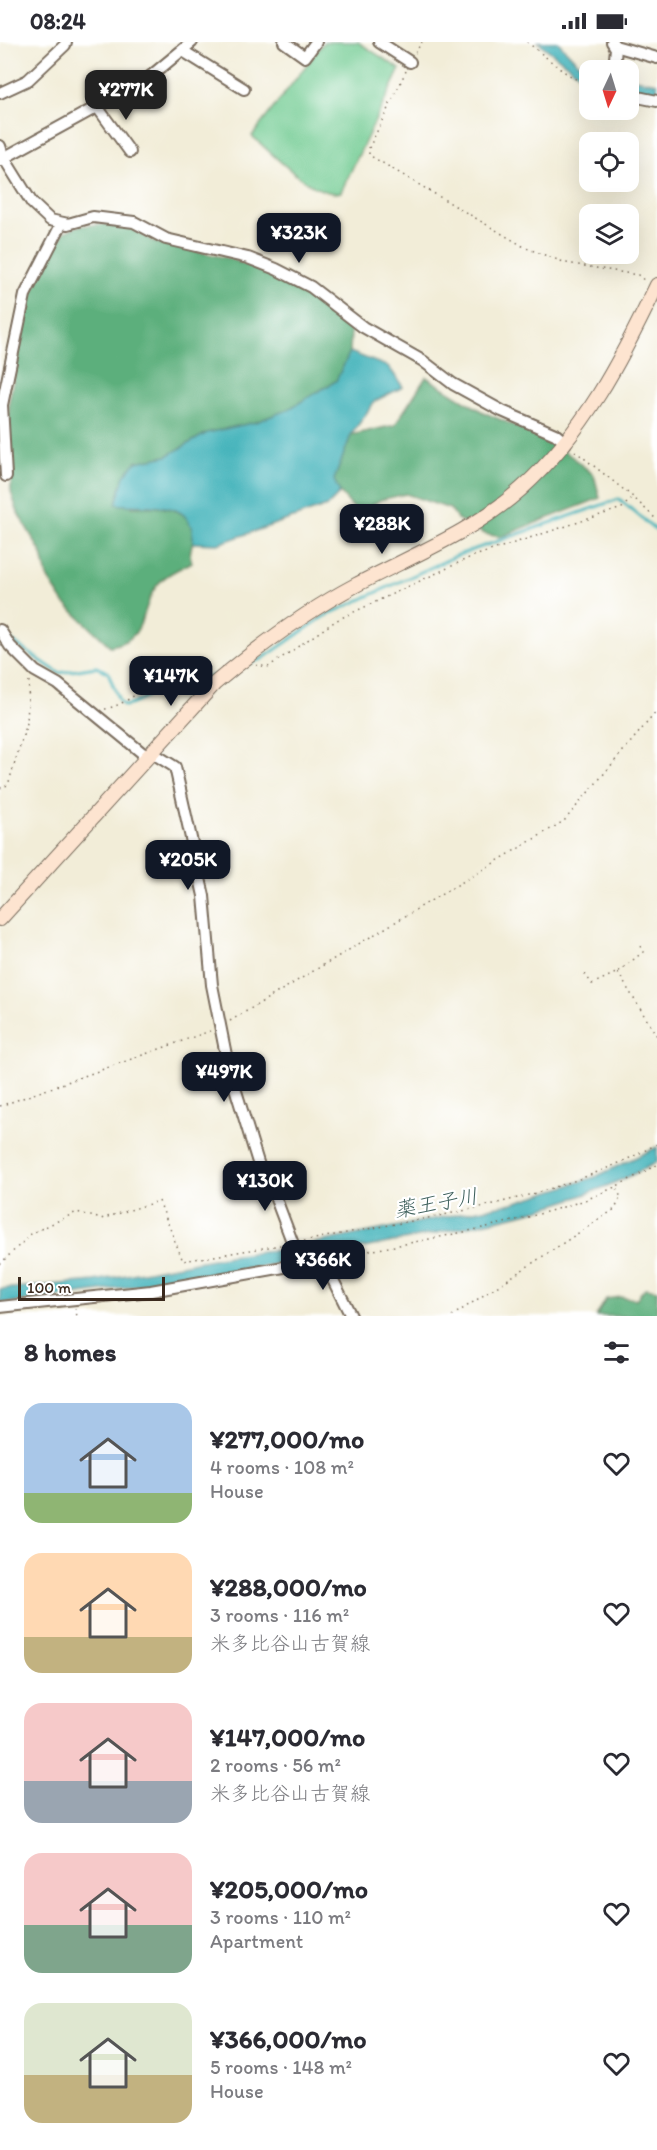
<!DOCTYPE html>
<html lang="en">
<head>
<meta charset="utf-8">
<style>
	body { margin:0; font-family:Itim,"Klee One",sans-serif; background:#f2f2f3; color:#2b2b33; height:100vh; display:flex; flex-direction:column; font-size:22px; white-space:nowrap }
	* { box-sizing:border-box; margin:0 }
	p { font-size:20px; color:#7c7c81 }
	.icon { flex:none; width:33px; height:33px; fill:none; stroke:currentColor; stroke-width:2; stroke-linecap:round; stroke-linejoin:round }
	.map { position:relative; height:1274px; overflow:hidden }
	.details { display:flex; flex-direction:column; background:#fff; flex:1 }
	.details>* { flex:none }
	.needle { width:39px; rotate:184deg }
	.fabs { position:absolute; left:579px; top:18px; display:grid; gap:12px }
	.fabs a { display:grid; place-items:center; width:60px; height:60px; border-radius:12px; background:#fff; box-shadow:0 6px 24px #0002; font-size:30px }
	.scale { position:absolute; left:18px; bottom:15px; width:147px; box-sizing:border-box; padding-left:6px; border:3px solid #3b2a1e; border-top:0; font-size:16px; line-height:21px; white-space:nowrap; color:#3b2a1e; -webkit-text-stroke:4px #fff; paint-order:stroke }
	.price { position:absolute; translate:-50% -51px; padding:0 14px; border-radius:12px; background:#111827; color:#fff; font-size:20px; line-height:39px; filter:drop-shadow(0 2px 3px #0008) }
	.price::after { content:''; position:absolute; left:50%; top:36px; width:18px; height:14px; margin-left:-9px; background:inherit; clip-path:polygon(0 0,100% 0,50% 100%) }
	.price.selected { background:#222; color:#fff }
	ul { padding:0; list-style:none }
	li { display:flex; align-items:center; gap:18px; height:150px; padding:0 24px }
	li span { display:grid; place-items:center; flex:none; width:168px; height:120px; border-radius:18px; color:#555 }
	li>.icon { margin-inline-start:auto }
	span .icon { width:72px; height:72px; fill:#fffc; stroke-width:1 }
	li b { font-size:26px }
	h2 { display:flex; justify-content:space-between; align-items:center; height:72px; padding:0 24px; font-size:26px }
	.status { display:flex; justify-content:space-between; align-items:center; height:42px; padding:0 30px; background:#fff; direction:ltr }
	.status svg { height:16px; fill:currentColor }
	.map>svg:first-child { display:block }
</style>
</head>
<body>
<div class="status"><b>08:24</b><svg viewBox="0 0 49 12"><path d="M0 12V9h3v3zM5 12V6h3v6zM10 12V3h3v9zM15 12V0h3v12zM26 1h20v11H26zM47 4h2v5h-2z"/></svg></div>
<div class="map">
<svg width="657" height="1274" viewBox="0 0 657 1274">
	<rect width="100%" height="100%" fill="#fff"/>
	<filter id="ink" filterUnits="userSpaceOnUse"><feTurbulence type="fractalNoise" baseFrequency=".0167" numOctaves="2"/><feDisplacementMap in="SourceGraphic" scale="12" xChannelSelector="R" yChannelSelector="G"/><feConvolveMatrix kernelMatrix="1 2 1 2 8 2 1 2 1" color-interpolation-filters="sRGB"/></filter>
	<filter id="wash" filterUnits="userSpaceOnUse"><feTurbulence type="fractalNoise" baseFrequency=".008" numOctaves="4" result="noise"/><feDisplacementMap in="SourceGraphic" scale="24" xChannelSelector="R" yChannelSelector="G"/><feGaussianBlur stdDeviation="1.35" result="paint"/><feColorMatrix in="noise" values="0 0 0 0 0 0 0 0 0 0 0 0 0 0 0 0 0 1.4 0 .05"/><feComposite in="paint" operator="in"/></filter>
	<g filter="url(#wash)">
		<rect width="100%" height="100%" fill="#f2edd8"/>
		<path fill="#71cb92" stroke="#567a58" stroke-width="1.5" d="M324 0H358L400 27 341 150C315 158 272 111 252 94Z"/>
		<g fill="#5caf7c" stroke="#4c6c4d" stroke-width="1.5">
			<path d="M105 182 129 185 154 200 232 217 263 230 300 250 351 289 350 310 336 339 287 368 256 380 207 391 167 414 136 420 132 465C158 464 195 462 193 497 192 507 188 511 192 520 178 528 162 533 154 548 140 573 145 599 110 604L64 561 47 535 42 512 18 471 11 450 9 360 29 255 64 190 78 184Z"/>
			<path d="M426 335 483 370 546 397 571 414 594 433 600 456 500 495 485 492 457 477 450 467 406 452 380 458 359 472 340 451 334 438 351 393 395 383Z"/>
			<path d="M645 1246 657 1248V1274H596L606 1257 620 1255 636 1257Z"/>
		</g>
		<g fill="#44b4bb" stroke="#406f6c" stroke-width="1.5">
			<path d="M538 0H558L579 22 594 28H590L589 40Z"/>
			<path d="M629 36 657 41V56L629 49Z"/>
			<path d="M350 310 389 325 403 345 375 359 351 393 334 438 340 451 327 464 218 502 193 501C194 453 150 468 116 462L124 434 136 420 167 414 207 391 256 380 287 368 336 339Z"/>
			<path d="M657 1105V1120C578 1164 491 1180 403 1198 269 1226 135 1246 0 1262V1247L94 1239 229 1214 280 1208 513 1161 595 1135Z"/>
		</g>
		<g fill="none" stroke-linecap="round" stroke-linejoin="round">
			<g stroke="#44b4bb" stroke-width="3">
				<path d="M10 598 59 631 96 625 108 630 119 659 124 664C144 662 153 644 172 637 186 633 201 639 214 634"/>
				<path d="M249 621 262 617 323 575 458 513 619 457 657 489"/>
			</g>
		</g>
	</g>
	<g filter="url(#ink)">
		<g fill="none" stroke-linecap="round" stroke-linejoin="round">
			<g stroke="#7b6e5f" stroke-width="14">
				<g id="street">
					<path d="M284 0 305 15 316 0"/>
					<path d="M379 0 410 20"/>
					<path d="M612 0 616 6 614 28"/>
					<path d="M615 4 657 16"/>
					<path d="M183 9 244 47"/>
					<path d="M0 51 28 38 65 3 66 0"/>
					<path d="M628 53 657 59"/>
					<path d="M98 66 130 110"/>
					<path d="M0 104 4 116 32 161 50 178 68 182 93 175 134 180 166 197 248 216 276 227 311 245 363 285 423 319 453 342 502 369 555 392 566 401"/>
					<path d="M0 118 146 38 192 0"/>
					<path d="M6 434 2 363 25 253 62 181"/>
					<path d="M0 588 10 604 35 629 58 642 146 714"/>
					<path d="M151 710 175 725 204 854 212 943 228 1023 260 1127 273 1149 293 1202 297 1223"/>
					<path d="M0 1265 151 1249 323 1218 351 1274"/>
				</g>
			</g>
			<g stroke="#7b6e5f" stroke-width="16">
				<path id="secondary" d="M0 877 214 642C259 604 305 570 356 543 413 513 473 490 521 447 584 391 621 318 657 243"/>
			</g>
			<g stroke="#7b6e5f" stroke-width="1.5" stroke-dasharray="1.5 4.5" stroke-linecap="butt">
				<path d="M527 0 563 29 590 46"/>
				<path d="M415 11 422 0"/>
				<path d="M406 29 369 106V113L526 206 566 221 638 233 645 239"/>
				<path d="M575 409 633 455 657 478"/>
				<path d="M256 623 268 625 337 578 471 515 622 466 633 455"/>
				<path d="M105 667C141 660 164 615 203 636"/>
				<path d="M0 746 8 743 27 681 29 638"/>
				<path d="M618 931 657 994"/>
				<path d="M585 932 592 942 618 930 643 910 640 904"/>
				<path d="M230 979 564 779 657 669"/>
				<path d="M0 1064 210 989"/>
				<path d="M304 1199C424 1175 549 1162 657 1102"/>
				<path d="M334 1216C415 1199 500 1186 579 1160 606 1151 632 1136 657 1123"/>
				<path d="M0 1222 32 1191 77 1170 101 1177 159 1159 183 1219 281 1203"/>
				<path d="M75 1266 77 1274"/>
				<path d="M452 1274 615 1167 621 1155 615 1145"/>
			</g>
			<use href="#street" stroke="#fff" stroke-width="10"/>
			<use href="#secondary" stroke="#fde4d0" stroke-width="14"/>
		</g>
	</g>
	<g text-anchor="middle" stroke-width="4.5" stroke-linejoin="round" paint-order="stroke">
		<g font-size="21" font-style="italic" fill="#3f615d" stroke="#fff">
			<text transform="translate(436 1161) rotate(-10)" y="7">薬王子川</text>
		</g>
	</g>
</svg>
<div class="fabs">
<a><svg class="needle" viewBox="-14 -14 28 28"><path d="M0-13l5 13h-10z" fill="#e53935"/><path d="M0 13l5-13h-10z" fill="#7c7c81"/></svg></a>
<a><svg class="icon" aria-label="locate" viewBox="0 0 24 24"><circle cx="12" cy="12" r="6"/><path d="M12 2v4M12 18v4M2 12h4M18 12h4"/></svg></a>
<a><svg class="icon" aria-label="layers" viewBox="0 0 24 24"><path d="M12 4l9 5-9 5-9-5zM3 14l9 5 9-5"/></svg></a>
</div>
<div class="scale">100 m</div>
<b class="price selected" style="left:126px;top:79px">¥277K</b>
<b class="price" style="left:299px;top:222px">¥323K</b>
<b class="price" style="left:382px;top:513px">¥288K</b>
<b class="price" style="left:171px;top:665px">¥147K</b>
<b class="price" style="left:188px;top:849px">¥205K</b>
<b class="price" style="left:224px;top:1061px">¥497K</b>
<b class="price" style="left:265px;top:1170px">¥130K</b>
<b class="price" style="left:323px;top:1249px">¥366K</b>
</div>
<section class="details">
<h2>8 homes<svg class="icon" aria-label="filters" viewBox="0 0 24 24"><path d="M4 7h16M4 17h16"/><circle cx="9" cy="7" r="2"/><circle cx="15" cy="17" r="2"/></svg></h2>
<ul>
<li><span style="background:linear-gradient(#a9c7e8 75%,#8fb573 0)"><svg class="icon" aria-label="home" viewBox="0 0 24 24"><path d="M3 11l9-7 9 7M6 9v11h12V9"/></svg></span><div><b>¥277,000/mo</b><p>4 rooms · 108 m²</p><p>House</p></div><svg class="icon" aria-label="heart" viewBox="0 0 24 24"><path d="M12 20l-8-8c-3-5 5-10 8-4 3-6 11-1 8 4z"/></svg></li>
<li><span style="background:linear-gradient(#ffd9b3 70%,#c2b280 0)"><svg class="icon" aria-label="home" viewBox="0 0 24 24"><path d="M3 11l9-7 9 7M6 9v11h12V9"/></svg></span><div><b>¥288,000/mo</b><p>3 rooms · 116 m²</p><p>米多比谷山古賀線</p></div><svg class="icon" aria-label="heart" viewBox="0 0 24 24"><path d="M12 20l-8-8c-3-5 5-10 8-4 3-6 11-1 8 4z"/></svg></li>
<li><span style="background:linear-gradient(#f6c9c9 65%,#9aa5b1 0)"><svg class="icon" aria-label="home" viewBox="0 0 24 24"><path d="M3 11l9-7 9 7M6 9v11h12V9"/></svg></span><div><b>¥147,000/mo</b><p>2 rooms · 56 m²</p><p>米多比谷山古賀線</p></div><svg class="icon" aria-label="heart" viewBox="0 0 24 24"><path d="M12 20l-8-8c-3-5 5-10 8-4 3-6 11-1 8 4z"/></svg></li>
<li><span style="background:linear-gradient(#f6c9c9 60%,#7fa58c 0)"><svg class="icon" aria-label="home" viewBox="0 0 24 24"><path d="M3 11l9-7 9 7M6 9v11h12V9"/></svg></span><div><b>¥205,000/mo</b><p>3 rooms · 110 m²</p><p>Apartment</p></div><svg class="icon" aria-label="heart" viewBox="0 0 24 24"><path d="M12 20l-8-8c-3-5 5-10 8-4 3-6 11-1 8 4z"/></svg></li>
<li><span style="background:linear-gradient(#dfe7d0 60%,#c2b280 0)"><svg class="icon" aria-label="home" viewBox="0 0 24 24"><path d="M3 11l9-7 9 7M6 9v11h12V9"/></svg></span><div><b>¥366,000/mo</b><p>5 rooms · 148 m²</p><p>House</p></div><svg class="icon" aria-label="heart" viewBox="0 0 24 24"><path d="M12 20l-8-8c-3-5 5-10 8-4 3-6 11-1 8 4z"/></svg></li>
</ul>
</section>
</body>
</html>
